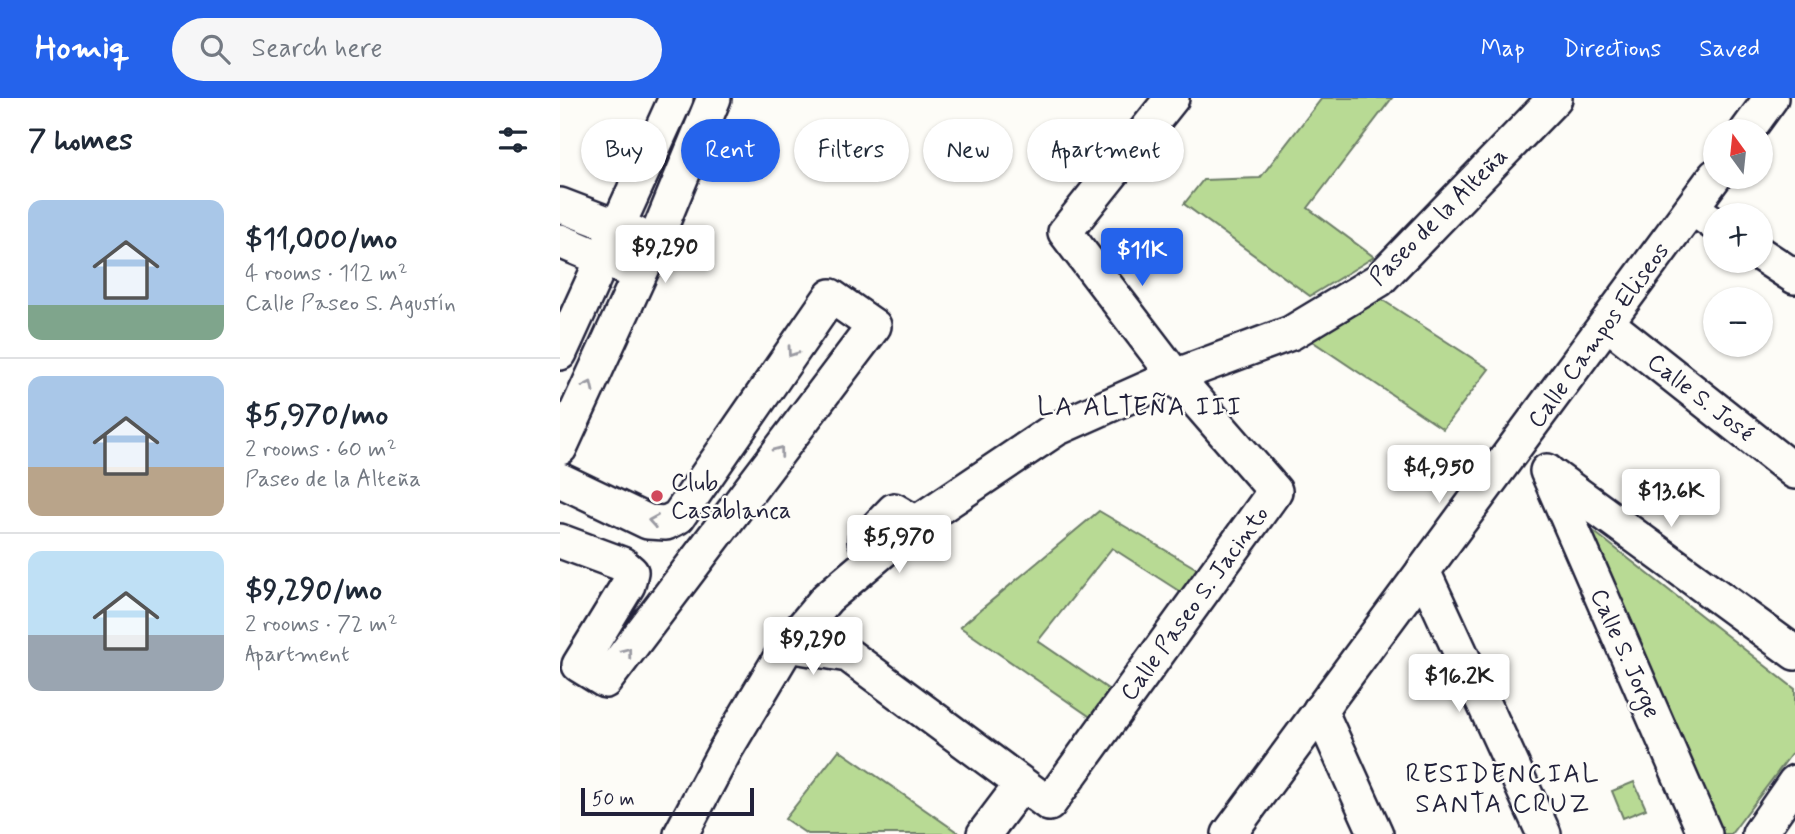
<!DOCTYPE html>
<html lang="en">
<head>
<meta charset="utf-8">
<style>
	body { margin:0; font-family:Mynerve,sans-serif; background:#f6f6f7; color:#1f2937; height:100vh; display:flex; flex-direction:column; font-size:26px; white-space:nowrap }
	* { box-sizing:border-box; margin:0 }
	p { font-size:23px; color:#747a83 }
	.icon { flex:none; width:38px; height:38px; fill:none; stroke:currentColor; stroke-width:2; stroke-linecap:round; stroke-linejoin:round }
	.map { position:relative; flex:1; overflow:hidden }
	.drawer { display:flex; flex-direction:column; background:#fff; width:560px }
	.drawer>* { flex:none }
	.guide { position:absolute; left:21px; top:21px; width:665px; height:63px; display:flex; gap:14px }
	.needle { width:46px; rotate:345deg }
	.fabs { position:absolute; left:1143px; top:21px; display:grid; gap:14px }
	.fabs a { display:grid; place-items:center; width:70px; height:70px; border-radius:50%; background:#fff; box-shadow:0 2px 5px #0004; font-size:35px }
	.scale { position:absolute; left:21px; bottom:18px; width:173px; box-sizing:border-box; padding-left:7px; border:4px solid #22223b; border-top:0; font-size:19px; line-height:24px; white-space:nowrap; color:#22223b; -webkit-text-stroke:5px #fdfcf7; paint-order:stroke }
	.price { position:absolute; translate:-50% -60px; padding:0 16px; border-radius:7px; background:#fff; color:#222; font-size:23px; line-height:46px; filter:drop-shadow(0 2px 4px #0008) }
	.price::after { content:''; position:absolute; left:50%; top:42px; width:21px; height:16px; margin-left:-10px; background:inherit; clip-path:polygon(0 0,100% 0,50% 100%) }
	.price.on { background:#2563eb; color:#fff }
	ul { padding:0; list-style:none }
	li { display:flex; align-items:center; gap:21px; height:175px; padding:0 28px }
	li+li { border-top:2px solid #e0e1e3 }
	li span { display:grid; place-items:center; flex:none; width:196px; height:140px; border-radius:14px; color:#555 }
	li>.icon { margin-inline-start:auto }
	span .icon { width:84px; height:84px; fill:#fffc; stroke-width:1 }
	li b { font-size:30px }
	h2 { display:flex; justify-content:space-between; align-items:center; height:84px; padding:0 28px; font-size:30px }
	.chip { padding:0 24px; border-radius:32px; background:#fff; box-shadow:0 2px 5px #0004; font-size:24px; line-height:63px }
	.chip.on { background:#2563eb; color:#fff }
	header { display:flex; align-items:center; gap:42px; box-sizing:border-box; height:98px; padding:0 35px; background:#2563eb; color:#fff }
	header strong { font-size:33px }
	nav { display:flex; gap:38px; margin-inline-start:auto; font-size:24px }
	.search { width:490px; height:63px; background:#f6f6f7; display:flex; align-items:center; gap:18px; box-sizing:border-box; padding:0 24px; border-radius:38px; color:#747a83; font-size:26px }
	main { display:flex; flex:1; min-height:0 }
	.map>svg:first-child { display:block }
</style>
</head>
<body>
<header>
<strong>Homiq</strong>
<div class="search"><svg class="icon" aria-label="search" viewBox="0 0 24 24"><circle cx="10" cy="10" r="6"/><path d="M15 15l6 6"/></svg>Search here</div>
<nav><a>Map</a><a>Directions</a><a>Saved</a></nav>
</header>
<main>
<section class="drawer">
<h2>7 homes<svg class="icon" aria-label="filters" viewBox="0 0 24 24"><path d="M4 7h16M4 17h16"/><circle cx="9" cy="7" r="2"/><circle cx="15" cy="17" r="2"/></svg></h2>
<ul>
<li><span style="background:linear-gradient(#a9c7e8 75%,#7fa58c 0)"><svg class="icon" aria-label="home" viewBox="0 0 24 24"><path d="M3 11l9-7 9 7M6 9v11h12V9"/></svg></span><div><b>$11,000/mo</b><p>4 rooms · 112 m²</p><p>Calle Paseo S. Agustín</p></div></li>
<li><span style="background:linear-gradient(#a9c7e8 65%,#b9a48a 0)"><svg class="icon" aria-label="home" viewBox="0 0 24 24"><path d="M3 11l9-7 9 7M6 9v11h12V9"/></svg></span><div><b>$5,970/mo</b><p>2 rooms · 60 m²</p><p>Paseo de la Alteña</p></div></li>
<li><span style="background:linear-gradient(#bfe0f5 60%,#9aa5b1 0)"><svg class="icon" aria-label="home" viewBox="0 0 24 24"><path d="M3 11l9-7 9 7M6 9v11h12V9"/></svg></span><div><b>$9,290/mo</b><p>2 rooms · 72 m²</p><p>Apartment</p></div></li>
</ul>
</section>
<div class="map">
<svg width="1235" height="736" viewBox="0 0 1235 736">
	<rect width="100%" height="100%" fill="#fdfcf7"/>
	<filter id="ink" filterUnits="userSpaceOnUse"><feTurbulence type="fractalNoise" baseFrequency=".0143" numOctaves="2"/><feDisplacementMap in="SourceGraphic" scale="14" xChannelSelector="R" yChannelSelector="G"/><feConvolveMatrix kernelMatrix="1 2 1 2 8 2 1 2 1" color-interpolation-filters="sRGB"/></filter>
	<g filter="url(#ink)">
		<g fill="#b8da94" stroke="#6d7e68" stroke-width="2">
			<path d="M762 0H832L748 110 814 159 750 198 624 106 643 82 700 80Z"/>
			<path d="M821 201 929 271 883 331 752 243Z"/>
			<path d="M539 413 639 472 622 495 552 450 478 543 551 593 532 620 400 529Z"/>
			<path d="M1023 425 1235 591V651L1171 736H1150Z"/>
			<path d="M279 652 400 736H247L225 721Z"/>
			<path d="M1074 684 1086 711 1063 720 1052 693Z"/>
		</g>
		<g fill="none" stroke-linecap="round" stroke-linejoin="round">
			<g stroke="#22223b" stroke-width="38">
				<g id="minor">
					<path d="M1187 33 1211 0"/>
					<path d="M0 107 76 136"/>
					<path d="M1132 110 1155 126"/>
					<path d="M0 143 62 169"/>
					<path d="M1200 156 1235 179"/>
					<path d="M1047 225 1235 374"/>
					<path d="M0 255 116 0"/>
					<path d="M0 350 95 143 154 0"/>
					<path d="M987 373 1145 736"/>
					<path d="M989 375 1235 555"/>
					<path d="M0 382 88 424 106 425 118 419 271 198 314 228 45 583 19 567 68 487 71 474 62 466 0 443"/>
					<path d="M315 459 305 442 334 412 356 425"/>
					<path d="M863 473 984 736"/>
					<path d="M228 547 288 557 489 706 715 393 615 278 505 134 612 0"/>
					<path d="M760 612 816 736"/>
					<path d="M121 736 166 651 228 547 267 500 356 425 496 331 615 278 731 235 819 182 995 0"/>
					<path d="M424 736 461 687"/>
					<path d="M669 736 1155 78"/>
					<path d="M1199 736 1235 684"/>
				</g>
			</g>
			<use href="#minor" stroke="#fdfcf7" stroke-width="33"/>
		</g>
		<defs><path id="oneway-chevron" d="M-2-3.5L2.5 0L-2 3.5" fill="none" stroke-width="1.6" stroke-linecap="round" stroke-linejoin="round" transform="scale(1.75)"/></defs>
		<g stroke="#9a9aa2">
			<use href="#oneway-chevron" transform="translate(232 254) rotate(125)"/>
			<use href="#oneway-chevron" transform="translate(29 288) rotate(-65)"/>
			<use href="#oneway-chevron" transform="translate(219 353) rotate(-53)"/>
			<use href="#oneway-chevron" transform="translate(93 423) rotate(-170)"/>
			<use href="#oneway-chevron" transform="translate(67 554) rotate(-53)"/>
		</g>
	</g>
	<circle fill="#d1495b" stroke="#fdfcf7" stroke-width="2.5" cx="97" cy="398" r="7"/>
	<g text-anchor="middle" stroke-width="5" stroke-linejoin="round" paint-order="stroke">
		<g font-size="24" fill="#22223b" stroke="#fdfcf7">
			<text transform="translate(878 118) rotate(-45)" y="8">Paseo de la Alteña</text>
			<text transform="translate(1038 237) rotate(-54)" y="8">Calle Campos Eliseos</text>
			<text transform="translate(1141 299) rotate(38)" y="8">Calle S. José</text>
			<text transform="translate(634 505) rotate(-54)" y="8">Calle Paseo S. Jacinto</text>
			<text transform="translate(1066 555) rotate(66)" y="8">Calle S. Jorge</text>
		</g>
		<g font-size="24" fill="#22223b" stroke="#fdfcf7" text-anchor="start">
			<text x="111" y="392">Club<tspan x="111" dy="28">Casablanca</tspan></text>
		</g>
		<g font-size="26" letter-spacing="2" fill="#22223b" stroke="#fdfcf7">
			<text x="580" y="317">LA ALTEÑA III</text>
			<text x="943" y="684">RESIDENCIAL<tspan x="943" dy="30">SANTA CRUZ</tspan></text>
		</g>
	</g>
</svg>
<div class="fabs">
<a><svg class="needle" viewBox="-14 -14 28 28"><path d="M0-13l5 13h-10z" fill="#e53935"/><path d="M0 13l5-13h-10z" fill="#747a83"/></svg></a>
<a>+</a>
<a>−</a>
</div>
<div class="scale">50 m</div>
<b class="price" style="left:105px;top:187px">$9,290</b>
<b class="price on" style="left:582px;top:190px">$11K</b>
<b class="price" style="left:879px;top:407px">$4,950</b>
<b class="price" style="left:1111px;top:431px">$13.6K</b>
<b class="price" style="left:339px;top:477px">$5,970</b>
<b class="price" style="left:253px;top:579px">$9,290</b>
<b class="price" style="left:899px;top:616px">$16.2K</b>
<div class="guide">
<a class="chip">Buy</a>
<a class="chip on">Rent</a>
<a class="chip">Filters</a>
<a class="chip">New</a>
<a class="chip">Apartment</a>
</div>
</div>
</main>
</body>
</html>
